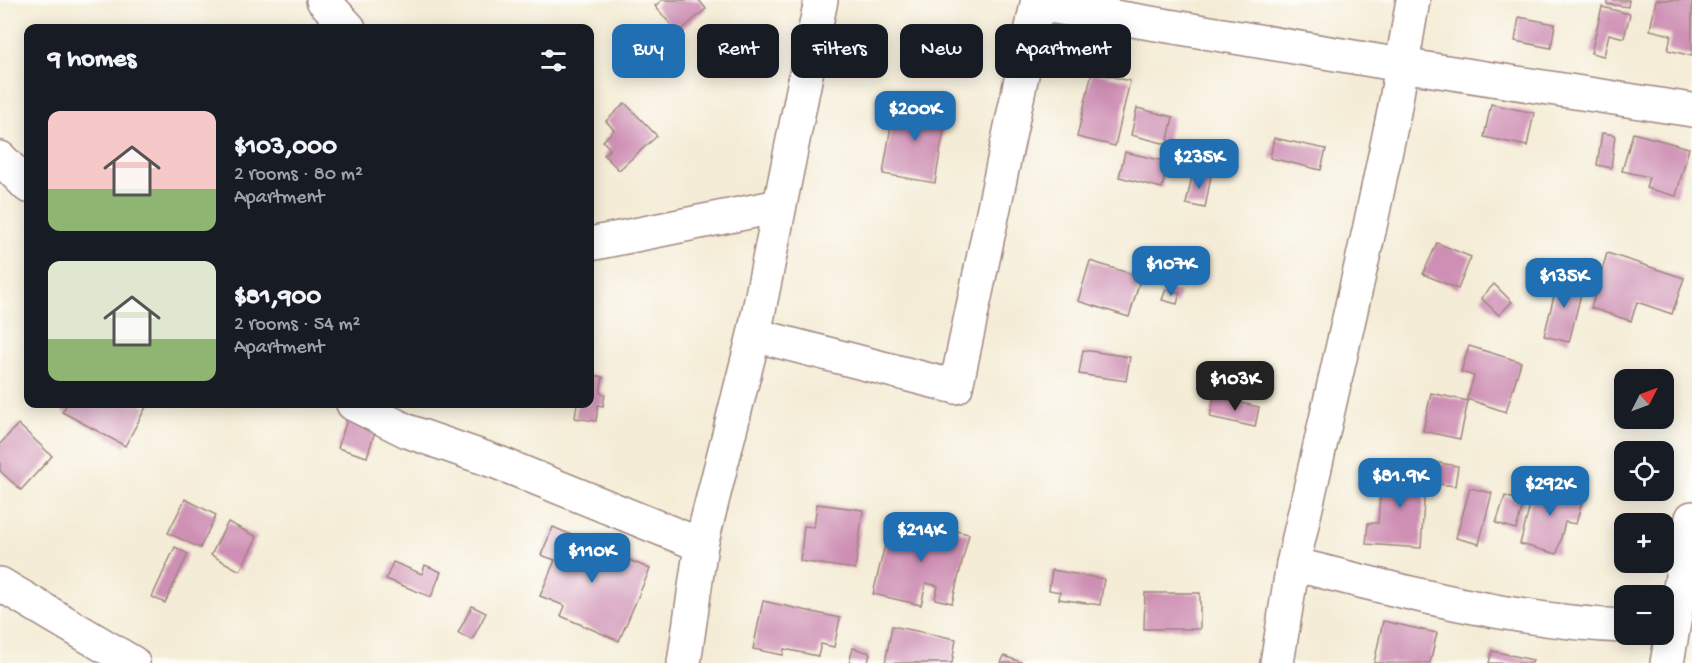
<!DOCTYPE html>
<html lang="en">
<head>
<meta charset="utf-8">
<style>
	body { margin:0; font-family:"Gochi Hand",sans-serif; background:#242831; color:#f1f3f6; height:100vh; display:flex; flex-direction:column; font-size:22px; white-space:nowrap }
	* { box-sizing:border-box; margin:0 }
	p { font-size:20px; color:#9ea1a6 }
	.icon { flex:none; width:33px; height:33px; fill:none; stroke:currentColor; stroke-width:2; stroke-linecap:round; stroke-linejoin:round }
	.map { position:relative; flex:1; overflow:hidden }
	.side { position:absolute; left:24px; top:24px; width:570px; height:384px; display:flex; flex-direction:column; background:#171b24; border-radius:12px; box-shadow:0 3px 15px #0003 }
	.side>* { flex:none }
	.top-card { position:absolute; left:612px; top:24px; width:570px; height:54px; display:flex; gap:12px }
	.needle { width:39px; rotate:48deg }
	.tools { position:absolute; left:1614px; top:369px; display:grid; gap:12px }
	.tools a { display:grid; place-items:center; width:60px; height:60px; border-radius:12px; background:#171b24; box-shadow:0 3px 15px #0003; font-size:30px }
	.price { position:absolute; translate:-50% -51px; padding:0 14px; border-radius:12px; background:#1f6fb2; color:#fff; font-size:20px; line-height:39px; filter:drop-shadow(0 2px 3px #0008) }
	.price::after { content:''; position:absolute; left:50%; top:36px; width:18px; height:14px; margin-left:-9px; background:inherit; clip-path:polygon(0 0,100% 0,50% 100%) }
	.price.on { background:#222; color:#fff }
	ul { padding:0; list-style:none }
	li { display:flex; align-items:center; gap:18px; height:150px; padding:0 24px }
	li span { display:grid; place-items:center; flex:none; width:168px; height:120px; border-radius:12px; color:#555 }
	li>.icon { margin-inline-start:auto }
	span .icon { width:72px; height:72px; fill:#fffc; stroke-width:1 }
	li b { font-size:26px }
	h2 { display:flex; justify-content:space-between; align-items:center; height:72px; padding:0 24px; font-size:26px }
	.pill { padding:0 21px; border-radius:12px; background:#171b24; box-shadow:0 3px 15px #0003; font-size:21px; line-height:54px }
	.pill.on { background:#1f6fb2; color:#fff }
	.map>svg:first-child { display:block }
</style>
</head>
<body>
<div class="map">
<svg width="1692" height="663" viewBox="0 0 1692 663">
	<rect width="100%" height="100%" fill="#fdfcf7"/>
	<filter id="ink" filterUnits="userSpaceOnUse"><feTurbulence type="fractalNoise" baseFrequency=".0167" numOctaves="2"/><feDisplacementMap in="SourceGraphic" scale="12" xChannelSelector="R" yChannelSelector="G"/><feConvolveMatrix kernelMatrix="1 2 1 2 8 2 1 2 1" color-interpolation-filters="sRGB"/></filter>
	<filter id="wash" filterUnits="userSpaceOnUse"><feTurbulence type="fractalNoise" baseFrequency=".008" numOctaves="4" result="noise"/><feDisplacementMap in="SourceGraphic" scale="24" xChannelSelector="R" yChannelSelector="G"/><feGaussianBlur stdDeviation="1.35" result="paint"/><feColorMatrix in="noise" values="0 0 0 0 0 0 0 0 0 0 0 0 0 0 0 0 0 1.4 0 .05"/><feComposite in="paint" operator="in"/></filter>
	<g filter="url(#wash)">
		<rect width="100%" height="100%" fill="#f4ecd6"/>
		<g id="blocks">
			<g fill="#ce8fb4">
				<path d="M662 0H699L706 9 678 33 655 6Z"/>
				<path d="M1607 0H1629L1628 7 1607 4Z"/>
				<path d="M1656 0H1692V56L1668 50 1671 35 1650 30Z"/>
				<path d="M1602 7 1630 14 1624 38 1609 34 1604 56 1591 53Z"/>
				<path d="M1519 17 1555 24 1551 48 1515 41Z"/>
				<path d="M1092 72 1130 81 1115 146 1077 137Z"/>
				<path d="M895 101 947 110 935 183 883 174Z"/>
				<path d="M625 103 657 136 619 170 604 155 610 149 603 141 614 130 606 121Z"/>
				<path d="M1491 104 1534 113 1527 146 1484 137Z"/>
				<path d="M1137 108 1173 117 1167 144 1131 135Z"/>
				<path d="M1602 133 1615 135 1611 168 1597 165Z"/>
				<path d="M1633 133 1689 148 1676 196 1646 188 1649 177 1622 171Z"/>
				<path d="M1274 138 1326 149 1321 170 1270 158Z"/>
				<path d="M1125 152 1168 162 1162 188 1119 177Z"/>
				<path d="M1193 172 1211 176 1205 208 1186 204Z"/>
				<path d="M1437 243 1471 257 1458 289 1423 274Z"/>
				<path d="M1607 253 1684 278 1672 314 1637 302 1631 321 1591 308Z"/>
				<path d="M1090 261 1141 277 1129 317 1078 301Z"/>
				<path d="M1559 276 1584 282 1569 342 1544 336Z"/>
				<path d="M1494 284 1512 302 1499 315 1481 298Z"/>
				<path d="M1166 289 1180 293 1177 304 1162 300Z"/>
				<path d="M1469 346 1521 362 1506 412 1467 399 1474 376 1461 372Z"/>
				<path d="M1083 350 1130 357 1126 381 1079 374Z"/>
				<path d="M590 374 603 377 600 393 605 394 603 406 598 405 596 421 575 418 577 404H590Z"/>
				<path d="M1431 393 1468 401 1460 439 1423 431Z"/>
				<path d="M1214 397 1259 407 1255 427 1210 417Z"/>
				<path d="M67 404H140L146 407 125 446 62 412Z"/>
				<path d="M348 416 377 425 367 457 338 448Z"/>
				<path d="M18 424 52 456 21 490 0 471V444Z"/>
				<path d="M1433 462 1458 466 1455 486 1430 483Z"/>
				<path d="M1382 467 1426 470 1421 548 1366 544 1368 523H1378Z"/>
				<path d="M1536 482 1584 494 1576 524 1565 522 1557 554 1520 544Z"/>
				<path d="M1470 488 1492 493 1479 544 1456 538Z"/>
				<path d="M1505 496 1524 502 1516 529 1496 523Z"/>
				<path d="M185 499 216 515 200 548 168 533Z"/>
				<path d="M817 504 863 510 855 569 800 561 804 526 814 527Z"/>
				<path d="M904 519 969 534 952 603 935 599 938 586 926 583 921 605 873 594 887 536 899 539Z"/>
				<path d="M228 522 257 537 240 571 211 555Z"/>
				<path d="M553 527 650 569 619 641 561 616 565 606 540 596 555 560 541 555Z"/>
				<path d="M175 547 188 554 165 603 152 597Z"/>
				<path d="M393 562 422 574 425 565 441 572 431 597 386 579Z"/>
				<path d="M1052 570 1104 579 1100 605 1059 599 1060 592 1049 590Z"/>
				<path d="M1145 593H1200V629H1144Z"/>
				<path d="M763 601 840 618 834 647 821 644 818 656 784 649 783 655 753 649Z"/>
				<path d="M472 606 486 613 472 640 458 633Z"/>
				<path d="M1383 621 1437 633 1430 663H1374Z"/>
				<path d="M892 626 956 639 952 663H885Z"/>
				<path d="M853 648 870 653 868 663H849Z"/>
				<path d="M1492 651 1533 660 1532 663H1489Z"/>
				<path d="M1004 656 1024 663H1001Z"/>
			</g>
		</g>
	</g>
	<g filter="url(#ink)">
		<use href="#blocks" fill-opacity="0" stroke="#9f8680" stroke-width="1.5"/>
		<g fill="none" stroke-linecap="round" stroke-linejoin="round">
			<g stroke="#9f8680" stroke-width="36">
				<g id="minor">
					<path d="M323 0 349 28"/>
					<path d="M0 158 28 186"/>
					<path d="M590 244 779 206"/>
					<path d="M754 335 956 387 1037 4 1401 65 1692 110"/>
					<path d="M353 404 407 431 499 463 701 545"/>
					<path d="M1293 564C1400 591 1514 622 1624 626"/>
					<path d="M0 584 133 663"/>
					<path d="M684 663 701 545 754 335 821 0"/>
					<path d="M1277 663 1293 564 1369 231 1394 112 1413 0"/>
					<path d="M1667 663 1692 518"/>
				</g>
			</g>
			<use href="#minor" stroke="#fff" stroke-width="33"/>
		</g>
	</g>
</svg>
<div class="tools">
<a><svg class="needle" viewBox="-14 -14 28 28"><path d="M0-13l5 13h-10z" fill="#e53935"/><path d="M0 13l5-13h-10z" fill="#9ea1a6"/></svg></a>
<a><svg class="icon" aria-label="locate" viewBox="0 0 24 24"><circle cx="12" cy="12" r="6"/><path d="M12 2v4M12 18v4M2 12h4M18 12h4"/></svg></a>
<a>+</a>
<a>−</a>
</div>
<b class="price" style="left:915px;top:142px">$200K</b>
<b class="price" style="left:1199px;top:190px">$235K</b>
<b class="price" style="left:1171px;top:297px">$107K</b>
<b class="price" style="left:1564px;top:309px">$135K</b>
<b class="price on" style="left:1235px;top:412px">$103K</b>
<b class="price" style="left:1400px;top:509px">$81.9K</b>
<b class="price" style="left:1550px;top:517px">$292K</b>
<b class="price" style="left:921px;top:563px">$214K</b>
<b class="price" style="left:592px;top:584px">$110K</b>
<div class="top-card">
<a class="pill on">Buy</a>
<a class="pill">Rent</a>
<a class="pill">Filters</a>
<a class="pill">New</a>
<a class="pill">Apartment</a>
</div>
<section class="side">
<h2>9 homes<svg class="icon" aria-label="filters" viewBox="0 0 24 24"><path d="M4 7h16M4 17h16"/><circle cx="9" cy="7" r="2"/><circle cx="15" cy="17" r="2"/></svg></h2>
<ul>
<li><span style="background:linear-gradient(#f6c9c9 65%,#8fb573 0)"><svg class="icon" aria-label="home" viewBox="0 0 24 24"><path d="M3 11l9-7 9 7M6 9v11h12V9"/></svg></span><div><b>$103,000</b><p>2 rooms · 80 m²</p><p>Apartment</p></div></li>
<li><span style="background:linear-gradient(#dfe7d0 65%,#8fb573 0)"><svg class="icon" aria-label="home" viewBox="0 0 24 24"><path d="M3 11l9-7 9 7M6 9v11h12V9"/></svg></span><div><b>$81,900</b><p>2 rooms · 54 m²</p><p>Apartment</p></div></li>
</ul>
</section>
</div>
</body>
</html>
